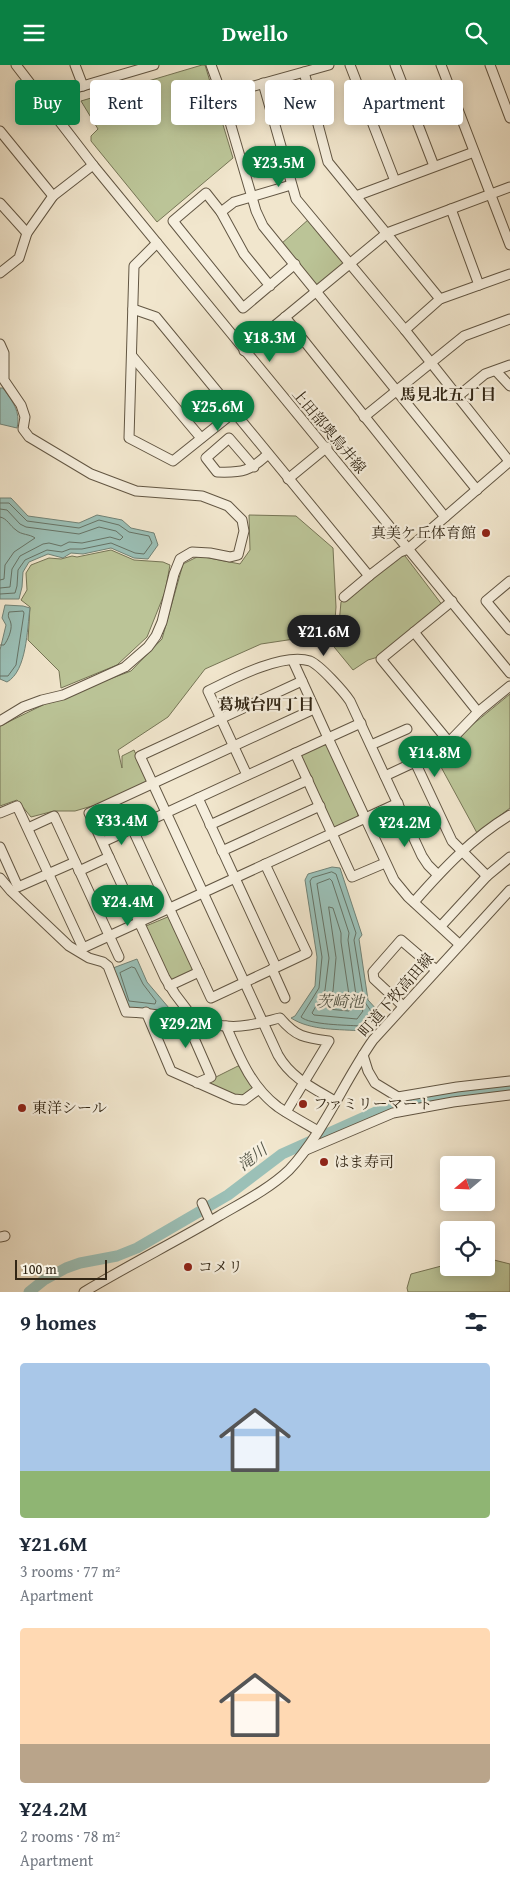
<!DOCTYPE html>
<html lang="en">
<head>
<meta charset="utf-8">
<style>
	body { margin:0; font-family:"Gentium Book Plus","Noto Serif JP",serif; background:#f2f2f3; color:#1f2937; height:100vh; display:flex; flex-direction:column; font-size:19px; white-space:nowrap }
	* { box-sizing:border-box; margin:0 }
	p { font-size:16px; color:#747a83 }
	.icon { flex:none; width:28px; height:28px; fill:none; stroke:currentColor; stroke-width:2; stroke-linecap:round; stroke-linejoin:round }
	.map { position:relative; height:1227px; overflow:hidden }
	.drawer { display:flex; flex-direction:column; background:#fff; flex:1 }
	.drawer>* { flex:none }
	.top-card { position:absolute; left:15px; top:15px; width:480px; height:45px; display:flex; gap:10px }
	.needle { width:32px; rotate:251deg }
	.fabs { position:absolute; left:440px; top:1091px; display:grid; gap:10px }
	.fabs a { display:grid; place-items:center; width:55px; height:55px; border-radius:5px; background:#fff; box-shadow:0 2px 12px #0003; font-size:25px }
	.scale { position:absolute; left:15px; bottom:12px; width:92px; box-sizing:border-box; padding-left:5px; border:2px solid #322615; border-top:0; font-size:14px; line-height:18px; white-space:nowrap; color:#322615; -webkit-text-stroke:4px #f6efde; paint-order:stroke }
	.price { position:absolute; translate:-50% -42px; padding:0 11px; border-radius:18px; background:#0b8043; color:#fff; font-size:16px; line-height:32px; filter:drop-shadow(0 1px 2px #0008) }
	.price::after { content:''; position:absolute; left:50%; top:30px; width:15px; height:11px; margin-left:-8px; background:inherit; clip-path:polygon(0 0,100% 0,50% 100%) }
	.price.on { background:#222; color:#fff }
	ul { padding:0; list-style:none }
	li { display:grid; align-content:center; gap:10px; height:265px; padding:0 20px }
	li span { display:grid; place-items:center; height:155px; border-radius:5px; color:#555 }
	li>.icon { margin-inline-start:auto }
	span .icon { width:90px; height:90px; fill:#fffc; stroke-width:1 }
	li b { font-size:21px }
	h2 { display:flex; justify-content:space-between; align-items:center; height:60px; padding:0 20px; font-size:21px }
	.pill { padding:0 18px; border-radius:5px; background:#fff; box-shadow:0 2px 12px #0003; font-size:18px; line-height:45px }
	.pill.on { background:#0b8043; color:#fff }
	header { display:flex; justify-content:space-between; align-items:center; height:65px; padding:0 20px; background:#0b8043; color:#fff; font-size:22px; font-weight:700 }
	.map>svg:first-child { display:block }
</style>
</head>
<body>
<header><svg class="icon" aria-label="menu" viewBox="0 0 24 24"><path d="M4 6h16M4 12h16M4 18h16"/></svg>Dwello<svg class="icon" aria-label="search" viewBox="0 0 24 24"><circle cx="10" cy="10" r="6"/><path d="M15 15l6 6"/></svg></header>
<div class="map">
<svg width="510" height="1227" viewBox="0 0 510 1227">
	<rect width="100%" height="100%" fill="#f1e6cd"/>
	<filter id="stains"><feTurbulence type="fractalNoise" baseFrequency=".004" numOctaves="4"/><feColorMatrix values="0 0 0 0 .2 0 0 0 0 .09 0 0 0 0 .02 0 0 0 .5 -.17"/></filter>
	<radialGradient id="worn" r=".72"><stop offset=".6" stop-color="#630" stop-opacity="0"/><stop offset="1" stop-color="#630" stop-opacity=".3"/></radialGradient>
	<g fill="#bbc497" stroke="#767556">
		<path d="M202 0H205L233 93 157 157 91 76V71L98 64 81 36Z"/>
		<path d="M309 154 345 198 316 221 281 179Z"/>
		<path d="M249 450 296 451 333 483 336 542 334 568 261 579 205 604 168 652 118 685 122 703V691L134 685 148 718 99 739 75 746H54L31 752 17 735 0 741V661L51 636 131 606 162 574 183 499 199 491 240 499 250 485Z"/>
		<path d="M111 485 134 495 163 497 170 500 165 527 147 572 117 600 61 623 59 606 28 575 30 542 21 535 27 525 26 508 31 500 49 493 61 494 72 491 77 492Z"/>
		<path d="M402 487 443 541 378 592 368 595 353 605 330 577 338 570 341 537Z"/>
		<path d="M510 629V743L477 768 441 702 439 687Z"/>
		<path d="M323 680H327L358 749 357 754 337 762 332 761 301 692 302 689Z"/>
		<path d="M170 851 193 905 171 916 146 861Z"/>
		<path d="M238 1001 240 1002 254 1023 244 1033 209 1020 208 1016Z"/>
		<path d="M486 1193 510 1199V1227H408L407 1223 411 1209 449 1199V1202H486Z"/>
	</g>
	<g fill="#9bc0b7" stroke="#718276">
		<path d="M0 323H3C12 336 21 346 17 363L0 359Z"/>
		<path d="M0 433H11L28 451 79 458 97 450 122 455 131 463 154 468 158 480 148 494 134 493 111 483 83 489 71 488 63 493 48 489 29 497 23 507 22 522 19 534H0Z"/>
		<path d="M5 540 23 541 30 543C27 564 27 606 7 617L0 614V585L6 560 2 553Z"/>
		<path d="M332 802 340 803 362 870 359 874 368 935 378 946 363 966C339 964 311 966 291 953L295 951 315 921 317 892 305 815 308 809Z"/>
		<path d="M137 894 147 917 175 950 164 946 126 942 113 903Z"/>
	</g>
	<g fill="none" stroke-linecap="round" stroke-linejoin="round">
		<g stroke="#667366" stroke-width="1">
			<path d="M0 438H9L27 456 79 463 99 455 119 460 129 467 149 471 152 478 144 489 135 488 111 478 82 484H70L62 487 47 485 25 495 18 505 17 521 15 528 0 529"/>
			<path d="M0 444 7 445 20 459 26 462 79 469 99 462 116 466 123 472 120 475 110 472 82 478 69 477 61 481 49 478 43 479 20 491 12 504 10 522 0 523"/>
			<path d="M0 452C7 453 10 461 16 465 21 470 30 469 35 473L14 487 5 500 4 514 0 515"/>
			<path d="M0 580H4C8 575 12 565 11 559 10 553 7 553 9 547L23 546 24 548 16 600 8 611H0"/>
			<path d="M332 807 336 809 356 868 354 875 364 936 371 946 360 961C346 960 310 960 301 952L319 923 322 892 310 816 312 813Z"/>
			<path d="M330 814 332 816 349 868 348 875 357 937 363 946 357 954 314 950 312 948 325 925 329 893 317 819Z"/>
			<path d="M329 842 333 843 341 868V877L351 943 349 946 328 944 326 942 333 926 336 893Z"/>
			<path d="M132 902 135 903 143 919 156 936 155 939 129 936 120 908Z"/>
		</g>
		<path stroke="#9bc0b7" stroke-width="11" d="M29 1227 44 1215 66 1203 80 1198 117 1191 137 1183 228 1130 282 1089 378 1046 407 1037 449 1030 510 1023"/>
		<g stroke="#625643" stroke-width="11">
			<g id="minor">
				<path d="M16 0 93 100 510 608"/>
				<path d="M75 0 83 21"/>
				<path d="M211 0 222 30 256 146 263 161 477 425"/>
				<path d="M350 0 395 116"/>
				<path d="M395 0 434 101"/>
				<path d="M441 0 510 180"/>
				<path d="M490 0 510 53"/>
				<path d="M304 7 328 97 440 234"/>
				<path d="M263 18 296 134 405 265 509 396"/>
				<path d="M222 30 329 0"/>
				<path d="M42 33 154 0"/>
				<path d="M0 66 53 131"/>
				<path d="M356 131 474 87"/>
				<path d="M0 138 27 168"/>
				<path d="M451 144 479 220"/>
				<path d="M221 147 234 137 291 120"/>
				<path d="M157 178 134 201 129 373 173 396 233 348"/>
				<path d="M0 208 19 193 27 168 53 131 93 100"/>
				<path d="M270 221 244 189 221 147 206 128 173 156 243 243 295 199"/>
				<path d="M133 244 156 252 369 511 400 487 408 484 510 396"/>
				<path d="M285 252 445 452"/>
				<path d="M405 265 440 234 510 209"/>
				<path d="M0 279 4 288V315L21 340 25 352 23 364 29 372 91 409 136 426 202 431 228 441 242 455 244 466 238 490 230 492 210 488 192 487 180 494 174 509 162 557 156 571 148 582 125 602 63 630 42 635 23 642 0 656"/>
				<path d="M244 286 387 168 510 122"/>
				<path d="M132 291 201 373"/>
				<path d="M496 306 510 321"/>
				<path d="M457 332 485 309 510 300"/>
				<path d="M364 352 464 271 510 254"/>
				<path d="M254 402 229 373 206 393 217 407C243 408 250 406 268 389"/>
				<path d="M288 414 327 382"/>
				<path d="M510 516 486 536 510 565"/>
				<path d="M344 532 369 511"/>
				<path d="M452 536 381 594 449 677 478 647 510 621"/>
				<path d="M414 567 478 647"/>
				<path d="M302 616 140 691 278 990C291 1013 313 1023 335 1036"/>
				<path d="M361 658 328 673 394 815 408 832 459 879"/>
				<path d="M371 680 407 664"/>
				<path d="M295 688 352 812 385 798"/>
				<path d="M247 710 208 626C232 614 283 587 310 596 320 600 344 627 350 636L422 791 428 800 438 810"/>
				<path d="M385 711 415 697 452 776 487 811"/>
				<path d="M198 733 276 902"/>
				<path d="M0 748 17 741 83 883 398 738"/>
				<path d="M210 760 308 715"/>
				<path d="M28 763 54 751 119 892"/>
				<path d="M132 763 211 933 307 888 265 799"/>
				<path d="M103 777 328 673 293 596"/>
				<path d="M0 782 18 822 75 797"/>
				<path d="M222 786 320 741"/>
				<path d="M109 792 165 913 175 929 197 958"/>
				<path d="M79 806 109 792 89 748 314 644"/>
				<path d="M0 813 11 826 69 881 89 893 103 897 108 901 126 947C161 947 191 959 226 961 244 963 263 957 280 953 296 972 305 973 329 976L286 1047"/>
				<path d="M414 837C443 804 472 773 510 750"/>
				<path d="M441 861 487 811 510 792"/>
				<path d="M272 904 285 933"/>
				<path d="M169 921 199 907"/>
				<path d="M403 941 374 914 373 907 401 875 436 905"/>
				<path d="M146 947 171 1006 234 1034 244 1035 259 1024"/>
				<path d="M186 955 211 1012 197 1018"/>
				<path d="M226 961C239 991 251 1022 278 1042 291 1051 305 1058 318 1066"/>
				<path d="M363 990 368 1006 375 1018 398 1032 401 1046"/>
				<path d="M398 1032 457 1022 510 1016"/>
				<path d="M306 1085 393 1048 453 1037 510 1030"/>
				<path d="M202 1138 210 1156"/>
				<path d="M0 1172 5 1171"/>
				<path d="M84 1227C129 1200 175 1177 219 1151 243 1137 269 1124 289 1105 323 1069 344 1016 373 975L510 825"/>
			</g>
		</g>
		<use href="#minor" stroke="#f6efde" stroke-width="9"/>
	</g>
	<g fill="#8f2418" stroke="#f6efde" stroke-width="2">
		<circle cx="486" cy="468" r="5"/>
		<circle cx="303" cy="1039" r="5"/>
		<circle cx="22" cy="1043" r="5"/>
		<circle cx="324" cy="1097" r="5"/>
		<circle cx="188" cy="1202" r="5"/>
	</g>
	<g text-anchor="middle" stroke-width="4.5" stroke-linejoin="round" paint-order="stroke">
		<g font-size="15" fill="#322615" stroke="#f6efde">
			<text transform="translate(329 366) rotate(50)" y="5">上田部奥鳥井線</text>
			<text transform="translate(396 930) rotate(-49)" y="5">町道下牧高田線</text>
		</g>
		<g font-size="15" fill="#322615" stroke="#f6efde" text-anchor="start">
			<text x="476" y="473" text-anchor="end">真美ケ丘体育館</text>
			<text x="313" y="1044">ファミリーマート</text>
			<text x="32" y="1048">東洋シール</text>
			<text x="334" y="1102">はま寿司</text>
			<text x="198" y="1207">コメリ</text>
		</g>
		<g font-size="16" font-weight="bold" fill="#322615" stroke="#f6efde">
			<text x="448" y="335">馬見北五丁目</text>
			<text x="266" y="645">葛城台四丁目</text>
		</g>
		<g font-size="16" font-style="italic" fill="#525446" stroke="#f6efde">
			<text x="340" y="942">茨崎池</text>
			<text transform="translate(252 1092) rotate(-37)" y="6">滝川</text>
		</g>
	</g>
	<rect width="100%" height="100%" filter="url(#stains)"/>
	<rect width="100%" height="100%" fill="url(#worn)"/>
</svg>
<div class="fabs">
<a><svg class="needle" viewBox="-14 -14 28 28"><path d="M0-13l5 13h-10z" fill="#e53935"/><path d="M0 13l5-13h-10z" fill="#747a83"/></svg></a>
<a><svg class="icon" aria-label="locate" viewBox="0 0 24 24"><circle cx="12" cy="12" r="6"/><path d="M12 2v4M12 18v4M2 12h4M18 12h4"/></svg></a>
</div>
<div class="scale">100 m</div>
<b class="price" style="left:279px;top:123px">¥23.5M</b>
<b class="price" style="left:270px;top:298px">¥18.3M</b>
<b class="price" style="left:218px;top:367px">¥25.6M</b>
<b class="price on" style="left:324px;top:592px">¥21.6M</b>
<b class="price" style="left:435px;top:713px">¥14.8M</b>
<b class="price" style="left:122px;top:781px">¥33.4M</b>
<b class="price" style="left:405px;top:783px">¥24.2M</b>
<b class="price" style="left:128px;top:862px">¥24.4M</b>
<b class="price" style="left:186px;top:984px">¥29.2M</b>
<div class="top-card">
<a class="pill on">Buy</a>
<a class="pill">Rent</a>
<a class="pill">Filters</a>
<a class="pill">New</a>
<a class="pill">Apartment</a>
</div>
</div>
<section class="drawer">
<h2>9 homes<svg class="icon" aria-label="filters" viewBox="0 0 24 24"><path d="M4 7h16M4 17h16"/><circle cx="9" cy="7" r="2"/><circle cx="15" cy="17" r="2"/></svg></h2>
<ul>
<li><span style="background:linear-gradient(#a9c7e8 70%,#8fb573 0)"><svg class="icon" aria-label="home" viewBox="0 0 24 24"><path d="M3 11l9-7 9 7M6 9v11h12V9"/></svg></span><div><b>¥21.6M</b><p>3 rooms · 77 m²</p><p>Apartment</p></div></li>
<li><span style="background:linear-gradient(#ffd9b3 75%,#b9a48a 0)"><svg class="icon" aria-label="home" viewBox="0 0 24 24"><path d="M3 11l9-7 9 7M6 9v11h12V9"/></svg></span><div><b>¥24.2M</b><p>2 rooms · 78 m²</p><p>Apartment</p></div></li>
</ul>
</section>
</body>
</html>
